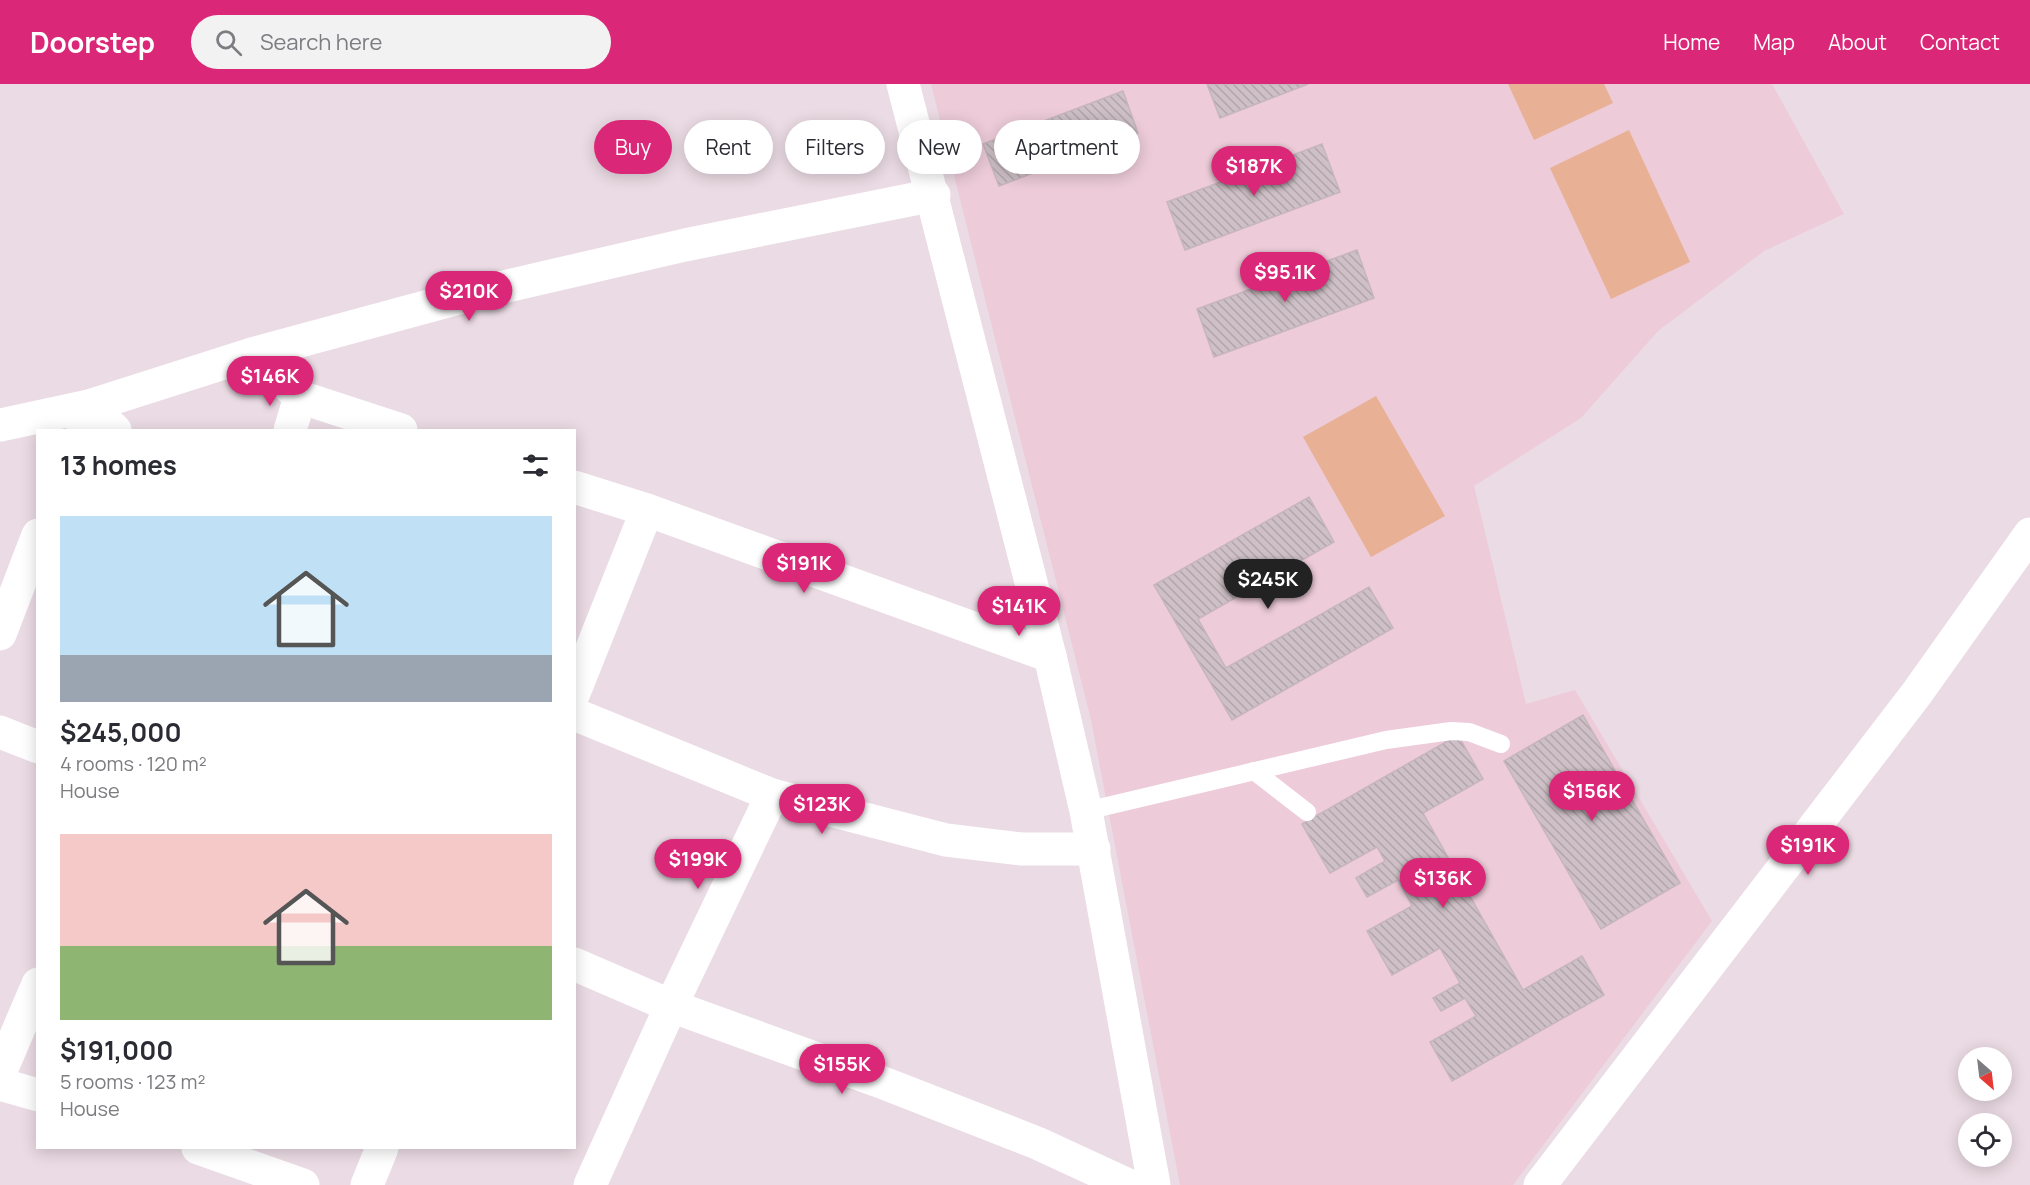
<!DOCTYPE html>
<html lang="en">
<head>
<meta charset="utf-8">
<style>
	body { margin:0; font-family:Manrope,sans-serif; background:#f2f2f3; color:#2b2b33; height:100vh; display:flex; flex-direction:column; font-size:22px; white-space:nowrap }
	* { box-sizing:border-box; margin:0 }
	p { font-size:20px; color:#7c7c81 }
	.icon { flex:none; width:33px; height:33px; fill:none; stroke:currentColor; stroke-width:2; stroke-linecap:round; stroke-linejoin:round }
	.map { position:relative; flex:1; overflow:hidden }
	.drawer { position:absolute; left:36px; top:345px; width:540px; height:720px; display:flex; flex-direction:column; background:#fff; border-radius:0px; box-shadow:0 3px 15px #0003 }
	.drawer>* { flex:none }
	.banner { position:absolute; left:594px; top:36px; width:570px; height:54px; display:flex; gap:12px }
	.needle { width:39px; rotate:152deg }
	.controls { position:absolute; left:1958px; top:963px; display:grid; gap:12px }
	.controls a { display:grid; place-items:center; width:54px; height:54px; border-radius:50%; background:#fff; box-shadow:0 3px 15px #0003; font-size:30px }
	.price { position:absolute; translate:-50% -51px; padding:0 14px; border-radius:21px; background:#db2777; color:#fff; font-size:20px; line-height:39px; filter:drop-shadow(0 2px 3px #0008) }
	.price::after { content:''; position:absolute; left:50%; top:36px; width:18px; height:14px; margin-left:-9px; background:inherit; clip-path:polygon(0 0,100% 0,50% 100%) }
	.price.selected { background:#222; color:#fff }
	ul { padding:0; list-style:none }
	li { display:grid; align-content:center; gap:12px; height:318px; padding:0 24px }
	li span { display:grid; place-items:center; height:186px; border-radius:0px; color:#555 }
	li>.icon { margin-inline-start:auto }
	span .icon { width:108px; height:108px; fill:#fffc; stroke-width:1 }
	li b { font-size:26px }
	h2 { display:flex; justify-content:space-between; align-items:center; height:72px; padding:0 24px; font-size:26px }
	.tag { padding:0 21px; border-radius:27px; background:#fff; box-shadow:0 3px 15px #0003; font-size:21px; line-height:54px }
	.tag.selected { background:#db2777; color:#fff }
	header { display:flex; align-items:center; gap:36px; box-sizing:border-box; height:84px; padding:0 30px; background:#db2777; color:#fff }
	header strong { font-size:28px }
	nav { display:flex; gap:33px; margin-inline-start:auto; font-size:21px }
	.search { width:420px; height:54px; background:#f2f2f3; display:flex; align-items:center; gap:15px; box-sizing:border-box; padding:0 21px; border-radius:33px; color:#7c7c81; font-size:22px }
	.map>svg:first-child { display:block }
</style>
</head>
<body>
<header>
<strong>Doorstep</strong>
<div class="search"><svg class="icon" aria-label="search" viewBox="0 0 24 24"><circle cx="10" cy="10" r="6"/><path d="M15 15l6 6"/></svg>Search here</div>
<nav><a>Home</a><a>Map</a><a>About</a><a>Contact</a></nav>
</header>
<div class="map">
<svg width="2030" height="1101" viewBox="0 0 2030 1101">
	<defs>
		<pattern id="building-back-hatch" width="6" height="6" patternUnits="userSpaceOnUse" patternTransform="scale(1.5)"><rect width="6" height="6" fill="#cec0c6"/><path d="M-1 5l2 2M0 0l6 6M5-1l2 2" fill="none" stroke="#b1a5aa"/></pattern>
	</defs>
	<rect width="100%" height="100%" fill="#ebdbe4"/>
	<path fill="#edcbd9" d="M931 0H1772L1844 130 1764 167 1658 247 1581 334 1474 402 1526 620 1575 606 1712 837 1513 1101H1180L1091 636Z"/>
	<g fill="#e8b095">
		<path d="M1508 0H1604L1613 19 1534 56Z"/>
		<path d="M1629 46 1690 178 1611 215 1550 84Z"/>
		<path d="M1376 312 1445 432 1371 473 1303 353Z"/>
	</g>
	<g fill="url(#building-back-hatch)" stroke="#c6b5bd" stroke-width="1.5">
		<path d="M1207 0H1308L1220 34Z"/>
		<path d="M1123 7 1138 49 999 102 983 60Z"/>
		<path d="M1322 60 1340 108 1185 166 1167 118Z"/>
		<path d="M1357 166 1374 214 1214 273 1197 225Z"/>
		<path d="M1309 413 1334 458 1198 535 1226 584 1369 503 1393 544 1232 636 1154 501Z"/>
		<path d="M1583 631 1680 799 1601 845 1504 677Z"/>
		<path d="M1458 651 1483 695 1423 729 1523 906 1582 872 1604 911 1452 997 1430 958 1476 932 1465 914 1441 927 1433 914 1460 899 1440 864 1392 891 1367 847 1412 822 1398 796 1367 813 1356 794 1385 777 1377 763 1330 789 1302 740Z"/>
	</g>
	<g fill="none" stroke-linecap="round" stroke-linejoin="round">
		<g stroke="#fff" stroke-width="18">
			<path d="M1254 687 1307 728"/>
			<path d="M1086 727 1386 656 1451 647 1469 648 1501 660"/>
		</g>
		<g stroke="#fff" stroke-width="33">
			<path d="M903 0 1050 572 1086 727 1154 1101"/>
			<path d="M252 270 300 313 401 346"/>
			<path d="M82 339 89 322 115 346"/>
			<path d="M0 341 89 322 252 270 477 209 685 161 934 111"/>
			<path d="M290 346 300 313"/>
			<path d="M574 403 647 426 1050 572"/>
			<path d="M0 550 38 451"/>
			<path d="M574 609 647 426"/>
			<path d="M574 630 772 711 946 756 1022 765H1094"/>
			<path d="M0 648 38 663"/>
			<path d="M574 880 671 922 881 998 1037 1059 1128 1101"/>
			<path d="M0 989 38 900"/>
			<path d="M0 1000 38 1011"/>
			<path d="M198 1064 303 1101"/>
			<path d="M367 1101 382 1064"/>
			<path d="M590 1101 671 922 772 711"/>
			<path d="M1540 1101 1917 609 2030 450"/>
		</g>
	</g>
</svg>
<div class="controls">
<a><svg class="needle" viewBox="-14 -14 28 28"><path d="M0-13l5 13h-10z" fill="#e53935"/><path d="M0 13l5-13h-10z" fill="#7c7c81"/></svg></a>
<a><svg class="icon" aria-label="locate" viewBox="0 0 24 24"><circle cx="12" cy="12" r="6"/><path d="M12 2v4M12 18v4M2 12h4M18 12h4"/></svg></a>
</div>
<b class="price" style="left:1254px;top:113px">$187K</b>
<b class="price" style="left:1285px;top:219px">$95.1K</b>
<b class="price" style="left:469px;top:238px">$210K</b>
<b class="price" style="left:270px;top:323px">$146K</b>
<b class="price" style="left:804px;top:510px">$191K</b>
<b class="price selected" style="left:1268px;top:526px">$245K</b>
<b class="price" style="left:1019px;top:553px">$141K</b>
<b class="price" style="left:1592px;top:738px">$156K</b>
<b class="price" style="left:822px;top:751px">$123K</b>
<b class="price" style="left:1808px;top:792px">$191K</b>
<b class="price" style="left:698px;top:806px">$199K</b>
<b class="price" style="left:1443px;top:825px">$136K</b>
<b class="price" style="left:842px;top:1011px">$155K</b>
<div class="banner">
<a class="tag selected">Buy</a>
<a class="tag">Rent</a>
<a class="tag">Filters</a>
<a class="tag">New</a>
<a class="tag">Apartment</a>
</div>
<section class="drawer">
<h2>13 homes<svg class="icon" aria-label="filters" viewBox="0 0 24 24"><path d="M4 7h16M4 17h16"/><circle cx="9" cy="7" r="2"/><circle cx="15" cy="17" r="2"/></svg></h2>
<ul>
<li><span style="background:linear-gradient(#bfe0f5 75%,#9aa5b1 0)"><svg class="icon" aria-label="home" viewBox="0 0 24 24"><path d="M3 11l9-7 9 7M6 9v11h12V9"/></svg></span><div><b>$245,000</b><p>4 rooms · 120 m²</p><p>House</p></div></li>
<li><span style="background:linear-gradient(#f6c9c9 60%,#8fb573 0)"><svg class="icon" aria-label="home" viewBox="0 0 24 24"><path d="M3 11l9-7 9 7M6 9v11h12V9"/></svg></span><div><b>$191,000</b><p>5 rooms · 123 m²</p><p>House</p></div></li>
</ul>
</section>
</div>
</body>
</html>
